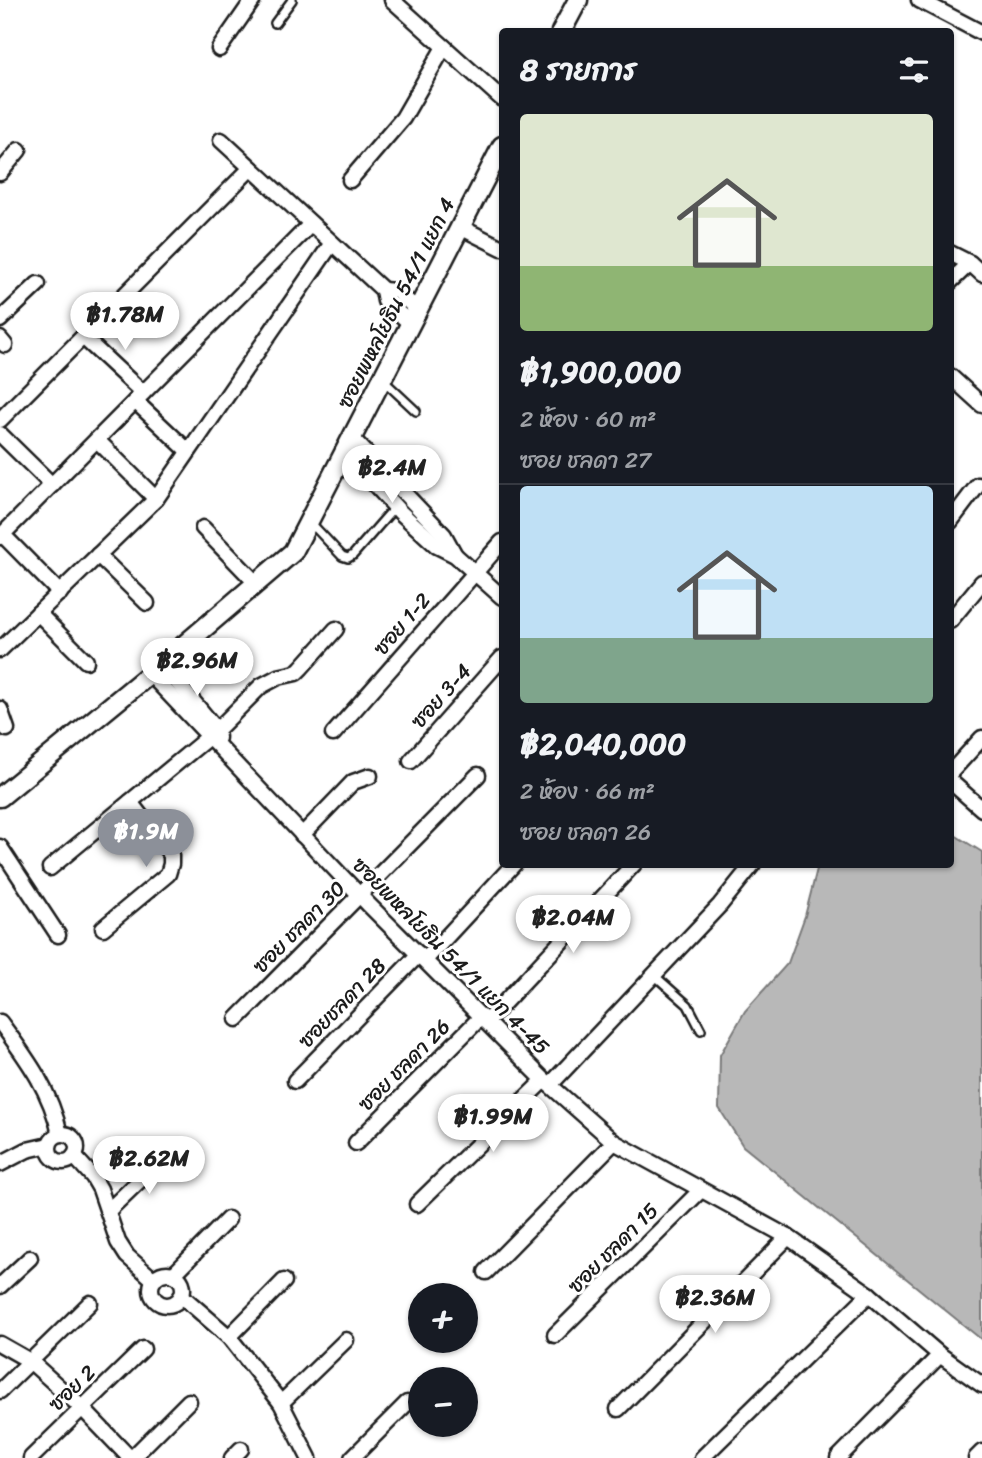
<!DOCTYPE html>
<html lang="th">
<head>
<meta charset="utf-8">
<style>
	body { margin:0; font-family:Sriracha,"Playpen Sans Thai",sans-serif; background:#20242c; color:#f1f3f6; height:100vh; display:flex; flex-direction:column; font-size:26px; white-space:nowrap }
	* { box-sizing:border-box; margin:0 }
	p { font-size:23px; color:#9ea1a6 }
	.icon { flex:none; width:38px; height:38px; fill:none; stroke:currentColor; stroke-width:2; stroke-linecap:round; stroke-linejoin:round }
	.map { position:relative; flex:1; overflow:hidden }
	.details { position:absolute; left:499px; top:28px; width:455px; height:840px; display:flex; flex-direction:column; background:#171b24; border-radius:7px; box-shadow:0 2px 5px #0004 }
	.details>* { flex:none }
	.tools { position:absolute; left:408px; top:1283px; display:grid; gap:14px }
	.tools a { display:grid; place-items:center; width:70px; height:70px; border-radius:50%; background:#171b24; box-shadow:0 2px 5px #0004; font-size:35px }
	.price { position:absolute; translate:-50% -60px; padding:0 16px; border-radius:24px; background:#fff; color:#222; font-size:23px; line-height:46px; filter:drop-shadow(0 2px 4px #0008) }
	.price::after { content:''; position:absolute; left:50%; top:42px; width:21px; height:16px; margin-left:-10px; background:inherit; clip-path:polygon(0 0,100% 0,50% 100%) }
	.price.selected { background:#8c9099; color:#fff }
	ul { padding:0; list-style:none }
	li { display:grid; align-content:center; gap:14px; height:371px; padding:0 21px }
	li+li { border-top:2px solid #363941 }
	li span { display:grid; place-items:center; height:217px; border-radius:7px; color:#555 }
	li>.icon { margin-inline-start:auto }
	span .icon { width:126px; height:126px; fill:#fffc; stroke-width:1 }
	li b { font-size:30px }
	h2 { display:flex; justify-content:space-between; align-items:center; height:84px; padding:0 21px; font-size:30px }
	.map>svg:first-child { display:block }
</style>
</head>
<body>
<div class="map">
<svg width="982" height="1458" viewBox="0 0 982 1458">
	<rect width="100%" height="100%" fill="#fff"/>
	<filter id="ink" filterUnits="userSpaceOnUse"><feTurbulence type="fractalNoise" baseFrequency=".0143" numOctaves="2"/><feDisplacementMap in="SourceGraphic" scale="14" xChannelSelector="R" yChannelSelector="G"/><feConvolveMatrix kernelMatrix="1 2 1 2 8 2 1 2 1" color-interpolation-filters="sRGB"/></filter>
	<g filter="url(#ink)">
		<path fill="#b8b8b8" stroke="#7a7a7a" stroke-width="2" d="M950 832 982 852V1340L743 1146 719 1108 720 1055 745 1011 788 963 805 916 818 865 950 864Z"/>
		<g fill="none" stroke-linecap="round" stroke-linejoin="round">
			<g stroke="#1c1c1c" stroke-width="12">
				<g id="service">
					<path d="M275 23 292 0"/>
					<path d="M383 380 416 411"/>
					<path d="M310 522 342 556 348 558 353 555 395 507"/>
					<path d="M654 975 688 1005 701 1030"/>
				</g>
			</g>
			<g stroke="#1c1c1c" stroke-width="19">
				<g id="minor">
					<path d="M392 0 502 99"/>
					<path d="M919 0 982 33"/>
					<path d="M219 49 253 0"/>
					<path d="M221 140 383 290 385 301 411 324"/>
					<path d="M0 173 19 150"/>
					<path d="M350 180 403 118 444 47"/>
					<path d="M460 227 502 248"/>
					<path d="M950 253 970 263 982 274"/>
					<path d="M950 282 970 263"/>
					<path d="M383 290 396 291 418 310"/>
					<path d="M0 320 38 284"/>
					<path d="M83 337 143 393"/>
					<path d="M0 339 5 345"/>
					<path d="M950 376 982 405"/>
					<path d="M135 401 188 451"/>
					<path d="M0 420 251 168"/>
					<path d="M0 434 52 485"/>
					<path d="M352 438 444 535 455 555"/>
					<path d="M97 440 156 499"/>
					<path d="M345 452 400 512 437 546 455 555 502 597"/>
					<path d="M950 522 978 485"/>
					<path d="M203 528 257 584"/>
					<path d="M3 535 60 593"/>
					<path d="M0 537 311 224"/>
					<path d="M98 555 147 603"/>
					<path d="M38 613 86 661"/>
					<path d="M950 621 982 582"/>
					<path d="M0 650 156 499 332 243"/>
					<path d="M162 664 217 730 218 738"/>
					<path d="M150 674 368 904 544 1080 614 1142 788 1237 869 1294 940 1355 982 1385"/>
					<path d="M0 709 7 729"/>
					<path d="M333 734 502 542"/>
					<path d="M411 761 502 658"/>
					<path d="M950 773 982 738"/>
					<path d="M950 781 982 809"/>
					<path d="M302 835 353 782 370 776"/>
					<path d="M0 847 58 935"/>
					<path d="M50 868 217 730 261 686 278 677 296 673 301 668 336 629"/>
					<path d="M103 928 168 874 171 864V855L130 802"/>
					<path d="M425 960 514 864"/>
					<path d="M237 1019 478 775"/>
					<path d="M0 1022C27 1059 50 1089 60 1134"/>
					<path d="M486 1022 634 864"/>
					<path d="M295 1081 419 954"/>
					<path d="M550 1085 720 905 753 864"/>
					<circle cx="63" cy="1148" r="14"/>
					<path d="M356 1143 481 1017"/>
					<path d="M74 1156 93 1177 100 1189 118 1242 127 1256 154 1280"/>
					<path d="M0 1164 27 1150 49 1145"/>
					<path d="M417 1204 544 1080"/>
					<path d="M108 1211 166 1155"/>
					<path d="M486 1272 614 1142"/>
					<circle cx="167" cy="1289" r="16"/>
					<path d="M173 1275 228 1219"/>
					<path d="M0 1286 30 1258"/>
					<path d="M182 1296 229 1337 281 1403 309 1458"/>
					<path d="M555 1335 701 1190"/>
					<path d="M229 1337 284 1281"/>
					<path d="M0 1344 30 1361 82 1408 130 1458"/>
					<path d="M0 1391 90 1303"/>
					<path d="M281 1403 346 1340"/>
					<path d="M618 1409 788 1237"/>
					<path d="M31 1458 143 1349"/>
					<path d="M132 1458 189 1401"/>
					<path d="M232 1458 241 1449"/>
					<path d="M352 1458 407 1403"/>
					<path d="M702 1458 869 1294"/>
					<path d="M838 1458 940 1355"/>
					<path d="M976 1458 982 1452"/>
				</g>
			</g>
			<g stroke="#1c1c1c" stroke-width="23">
				<g id="tertiary">
					<path d="M561 32 578 0"/>
					<path d="M0 797 162 664 293 552 502 146"/>
				</g>
			</g>
			<use href="#service" stroke="#fff" stroke-width="7"/>
			<use href="#minor" stroke="#fff" stroke-width="14"/>
			<use href="#tertiary" stroke="#fff" stroke-width="18"/>
		</g>
	</g>
	<g text-anchor="middle" stroke-width="6" stroke-linejoin="round" paint-order="stroke">
		<g font-size="21" fill="#1c1c1c" stroke="#fff">
			<text transform="translate(396 303) rotate(-63)" y="7">ซอยพหลโยธิน 54/1 แยก 4</text>
			<text transform="translate(402 624) rotate(-49)" y="7">ซอย 1-2</text>
			<text transform="translate(441 696) rotate(-48)" y="7">ซอย 3-4</text>
			<text transform="translate(299 927) rotate(-45)" y="7">ซอย ชลดา 30</text>
			<text transform="translate(451 956) rotate(45)" y="7">ซอยพหลโยธิน 54/1 แยก 4-45</text>
			<text transform="translate(342 1003) rotate(-46)" y="7">ซอยชลดา 28</text>
			<text transform="translate(404 1065) rotate(-45)" y="7">ซอย ชลดา 26</text>
			<text transform="translate(613 1248) rotate(-45)" y="7">ซอย ชลดา 15</text>
			<text transform="translate(72 1388) rotate(-44)" y="7">ซอย 2</text>
		</g>
	</g>
</svg>
<div class="tools">
<a>+</a>
<a>−</a>
</div>
<b class="price" style="left:125px;top:352px">฿1.78M</b>
<b class="price" style="left:392px;top:505px">฿2.4M</b>
<b class="price" style="left:197px;top:698px">฿2.96M</b>
<b class="price selected" style="left:146px;top:869px">฿1.9M</b>
<b class="price" style="left:573px;top:955px">฿2.04M</b>
<b class="price" style="left:493px;top:1154px">฿1.99M</b>
<b class="price" style="left:149px;top:1196px">฿2.62M</b>
<b class="price" style="left:715px;top:1335px">฿2.36M</b>
<section class="details">
<h2>8 รายการ<svg class="icon" aria-label="filters" viewBox="0 0 24 24"><path d="M4 7h16M4 17h16"/><circle cx="9" cy="7" r="2"/><circle cx="15" cy="17" r="2"/></svg></h2>
<ul>
<li><span style="background:linear-gradient(#dfe7d0 70%,#8fb573 0)"><svg class="icon" aria-label="home" viewBox="0 0 24 24"><path d="M3 11l9-7 9 7M6 9v11h12V9"/></svg></span><div><b>฿1,900,000</b><p>2 ห้อง · 60 m²</p><p>ซอย ชลดา 27</p></div></li>
<li><span style="background:linear-gradient(#bfe0f5 70%,#7fa58c 0)"><svg class="icon" aria-label="home" viewBox="0 0 24 24"><path d="M3 11l9-7 9 7M6 9v11h12V9"/></svg></span><div><b>฿2,040,000</b><p>2 ห้อง · 66 m²</p><p>ซอย ชลดา 26</p></div></li>
</ul>
</section>
</div>
</body>
</html>
